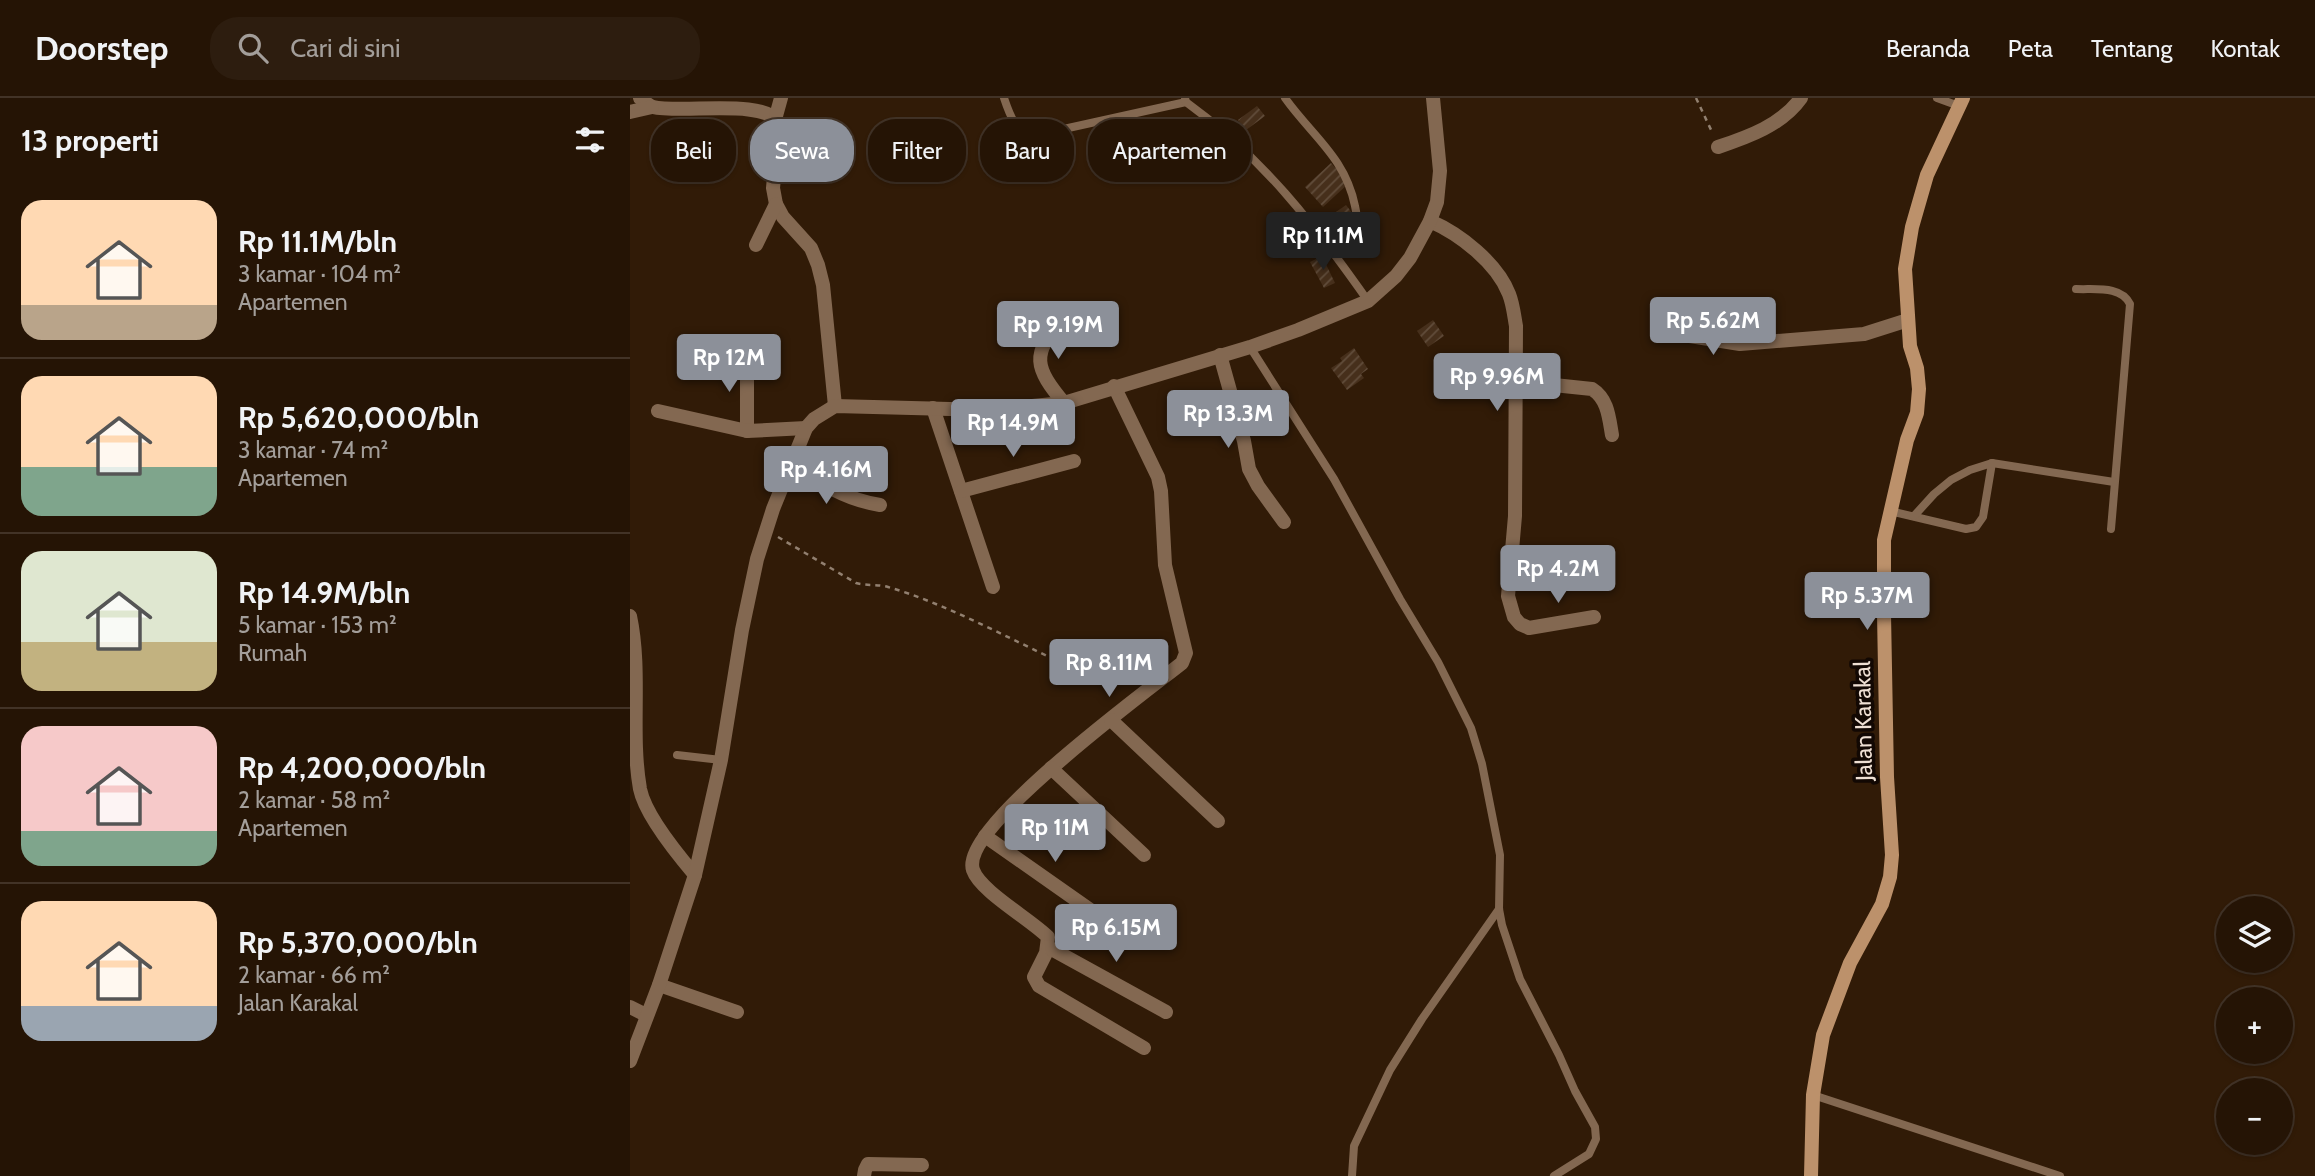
<!DOCTYPE html>
<html lang="id">
<head>
<meta charset="utf-8">
<style>
	body { margin:0; font-family:Cabin,sans-serif; background:#2d1d0f; color:#f1f3f6; height:100vh; display:flex; flex-direction:column; font-size:26px; white-space:nowrap }
	* { box-sizing:border-box; margin:0 }
	p { font-size:23px; color:#a39e9a }
	.icon { flex:none; width:38px; height:38px; fill:none; stroke:currentColor; stroke-width:2; stroke-linecap:round; stroke-linejoin:round }
	.map { position:relative; flex:1; overflow:hidden }
	.panel { display:flex; flex-direction:column; background:#251405; width:630px }
	.panel>* { flex:none }
	.banner { position:absolute; left:21px; top:21px; width:665px; height:63px; display:flex; gap:14px }
	.controls { position:absolute; left:1586px; top:798px; display:grid; gap:14px }
	.controls a { display:grid; place-items:center; width:77px; height:77px; border-radius:50%; background:#251405; box-shadow:0 2px 5px #0004,0 0 0 2px #423327; font-size:35px }
	.price { position:absolute; translate:-50% -60px; padding:0 16px; border-radius:7px; background:#8c9099; color:#fff; font-size:23px; line-height:46px; filter:drop-shadow(0 2px 4px #0008) }
	.price::after { content:''; position:absolute; left:50%; top:42px; width:21px; height:16px; margin-left:-10px; background:inherit; clip-path:polygon(0 0,100% 0,50% 100%) }
	.price.current { background:#222; color:#fff }
	ul { padding:0; list-style:none }
	li { display:flex; align-items:center; gap:21px; height:175px; padding:0 21px }
	li+li { border-top:2px solid #423327 }
	li span { display:grid; place-items:center; flex:none; width:196px; height:140px; border-radius:21px; color:#555 }
	li>.icon { margin-inline-start:auto }
	span .icon { width:84px; height:84px; fill:#fffc; stroke-width:1 }
	li b { font-size:30px }
	h2 { display:flex; justify-content:space-between; align-items:center; height:84px; padding:0 21px; font-size:30px }
	.chip { padding:0 24px; border-radius:28px; background:#251405; box-shadow:0 2px 5px #0004,0 0 0 2px #423327; font-size:24px; line-height:63px }
	.chip.current { background:#8c9099; color:#fff }
	header { display:flex; align-items:center; gap:42px; box-sizing:border-box; height:98px; padding:0 35px; background:#251405; border-bottom:2px solid #423327 }
	header strong { font-size:33px }
	nav { display:flex; gap:38px; margin-inline-start:auto; font-size:24px }
	.search { width:490px; height:63px; background:#2d1d0f; display:flex; align-items:center; gap:18px; box-sizing:border-box; padding:0 24px; border-radius:28px; color:#a39e9a; font-size:26px }
	main { display:flex; flex:1; min-height:0 }
	.map>svg:first-child { display:block }
</style>
</head>
<body>
<header>
<strong>Doorstep</strong>
<div class="search"><svg class="icon" aria-label="search" viewBox="0 0 24 24"><circle cx="10" cy="10" r="6"/><path d="M15 15l6 6"/></svg>Cari di sini</div>
<nav><a>Beranda</a><a>Peta</a><a>Tentang</a><a>Kontak</a></nav>
</header>
<main>
<section class="panel">
<h2>13 properti<svg class="icon" aria-label="filters" viewBox="0 0 24 24"><path d="M4 7h16M4 17h16"/><circle cx="9" cy="7" r="2"/><circle cx="15" cy="17" r="2"/></svg></h2>
<ul>
<li><span style="background:linear-gradient(#ffd9b3 75%,#b9a48a 0)"><svg class="icon" aria-label="home" viewBox="0 0 24 24"><path d="M3 11l9-7 9 7M6 9v11h12V9"/></svg></span><div><b>Rp 11.1M/bln</b><p>3 kamar · 104 m²</p><p>Apartemen</p></div></li>
<li><span style="background:linear-gradient(#ffd9b3 65%,#7fa58c 0)"><svg class="icon" aria-label="home" viewBox="0 0 24 24"><path d="M3 11l9-7 9 7M6 9v11h12V9"/></svg></span><div><b>Rp 5,620,000/bln</b><p>3 kamar · 74 m²</p><p>Apartemen</p></div></li>
<li><span style="background:linear-gradient(#dfe7d0 65%,#c2b280 0)"><svg class="icon" aria-label="home" viewBox="0 0 24 24"><path d="M3 11l9-7 9 7M6 9v11h12V9"/></svg></span><div><b>Rp 14.9M/bln</b><p>5 kamar · 153 m²</p><p>Rumah</p></div></li>
<li><span style="background:linear-gradient(#f6c9c9 75%,#7fa58c 0)"><svg class="icon" aria-label="home" viewBox="0 0 24 24"><path d="M3 11l9-7 9 7M6 9v11h12V9"/></svg></span><div><b>Rp 4,200,000/bln</b><p>2 kamar · 58 m²</p><p>Apartemen</p></div></li>
<li><span style="background:linear-gradient(#ffd9b3 75%,#9aa5b1 0)"><svg class="icon" aria-label="home" viewBox="0 0 24 24"><path d="M3 11l9-7 9 7M6 9v11h12V9"/></svg></span><div><b>Rp 5,370,000/bln</b><p>2 kamar · 66 m²</p><p>Jalan Karakal</p></div></li>
</ul>
</section>
<div class="map">
<svg width="1685" height="1078" viewBox="0 0 1685 1078">
	<defs>
		<pattern id="building-hatch" width="6" height="6" patternUnits="userSpaceOnUse" patternTransform="scale(1.75)"><rect width="6" height="6" fill="#462f1b"/><path d="M-1 1l2-2M0 6l6-6M5 7l2-2" fill="none" stroke="#614d3b"/></pattern>
	</defs>
	<rect width="100%" height="100%" fill="#311b07"/>
	<g fill="url(#building-hatch)">
		<path d="M627 8 635 18 616 32 608 22Z"/>
		<path d="M701 65 719 85 693 109 675 89Z"/>
		<path d="M716 107 726 120 709 132 699 119Z"/>
		<path d="M692 158 705 185 694 190 680 164Z"/>
		<path d="M803 222 814 238 798 249 787 233Z"/>
		<path d="M724 250 738 271 731 276 734 280 717 292 701 270 712 263 710 260Z"/>
	</g>
	<g fill="none" stroke-linecap="round" stroke-linejoin="round">
		<g stroke="#928070" stroke-width="2.5" stroke-dasharray="5 5" stroke-linecap="butt">
			<path d="M1066 0 1083 36"/>
			<path d="M148 439 226 485C237 488 247 486 258 489 314 505 378 540 432 565"/>
		</g>
		<g stroke="#836851" stroke-width="8">
			<path d="M374 0C379 15 386 35 402 38L556 4"/>
			<path d="M555 0 556 4C632 59 684 126 738 203"/>
			<path d="M655 0C682 38 715 59 725 108 727 116 728 126 722 134 717 140 707 143 699 147"/>
			<path d="M1307 0 1329 8"/>
			<path d="M1446 191C1464 192 1491 187 1500 206L1481 431"/>
			<path d="M620 249 704 381 770 501 808 564 841 630 852 666 870 757 869 811 872 827 890 881 929 957 945 993 965 1029 966 1041 959 1056 924 1078"/>
			<path d="M1260 413 1336 431 1346 429 1353 419 1362 365"/>
			<path d="M1284 418 1304 396 1321 382 1340 372 1362 365 1484 384"/>
			<path d="M47 657 91 662"/>
			<path d="M1183 997 1430 1078"/>
			<path d="M722 1078 724 1048 760 972 792 921 869 811"/>
		</g>
		<g stroke="#836851" stroke-width="14">
			<path d="M10 0C14 3 19 8 23 9 51 16 136 0 149 25L143 90 146 106 153 119 181 150 188 167 193 187 205 308"/>
			<path d="M0 14 22 9"/>
			<path d="M146 18 151 0"/>
			<path d="M1088 49C1118 39 1152 27 1171 0"/>
			<path d="M800 123C830 136 867 165 879 196 883 206 884 217 886 228L885 418 878 498 884 519 890 526 899 530 964 519"/>
			<path d="M126 147 146 106"/>
			<path d="M433 222C400 256 405 270 434 305"/>
			<path d="M1060 238 1110 246 1234 236 1278 222"/>
			<path d="M590 257 614 343 619 371 628 388 654 424"/>
			<path d="M117 258V333"/>
			<path d="M886 283 962 291C978 301 979 320 982 337"/>
			<path d="M484 288 528 379 531 393 535 467 556 555 552 565C517 593 329 730 343 772 350 793 400 821 418 839L416 855 404 879 409 888 514 950"/>
			<path d="M303 310 363 489"/>
			<path d="M28 313 117 333 176 330"/>
			<path d="M161 364C191 385 213 401 250 407"/>
			<path d="M331 393 444 363"/>
			<path d="M0 518C12 575 0 634 10 691 15 716 48 757 65 777"/>
			<path d="M481 622 588 723"/>
			<path d="M421 670 514 757"/>
			<path d="M355 738 476 823"/>
			<path d="M418 849 536 914"/>
			<path d="M29 887 107 914"/>
			<path d="M0 909 16 917"/>
			<path d="M0 963 29 887 65 777 91 662 112 532 127 461 143 411 176 330 184 321 205 308 358 312 434 305 620 249 668 232 738 203 766 178 780 160 800 123 807 104 810 73 803 0"/>
			<path d="M234 1078 235 1072 238 1066 292 1067"/>
		</g>
		<path stroke="#bc916b" stroke-width="14" d="M1181 1078 1183 997 1193 937 1220 865 1252 806 1260 779 1262 757 1257 679 1254 516V442L1277 342 1287 315 1289 291 1287 270 1280 248 1275 171 1282 129 1297 77 1333 0"/>
	</g>
	<g text-anchor="middle" stroke-width="7" stroke-linejoin="round" paint-order="stroke">
		<g font-size="23" fill="#eedfd3" stroke="#120803">
			<text transform="translate(1233 623) rotate(-91)" y="8">Jalan Karakal</text>
		</g>
	</g>
</svg>
<div class="controls">
<a><svg class="icon" aria-label="layers" viewBox="0 0 24 24"><path d="M12 4l9 5-9 5-9-5zM3 14l9 5 9-5"/></svg></a>
<a>+</a>
<a>−</a>
</div>
<b class="price current" style="left:693px;top:174px">Rp 11.1M</b>
<b class="price" style="left:1083px;top:259px">Rp 5.62M</b>
<b class="price" style="left:428px;top:263px">Rp 9.19M</b>
<b class="price" style="left:99px;top:296px">Rp 12M</b>
<b class="price" style="left:867px;top:315px">Rp 9.96M</b>
<b class="price" style="left:598px;top:352px">Rp 13.3M</b>
<b class="price" style="left:383px;top:361px">Rp 14.9M</b>
<b class="price" style="left:196px;top:408px">Rp 4.16M</b>
<b class="price" style="left:928px;top:507px">Rp 4.2M</b>
<b class="price" style="left:1237px;top:534px">Rp 5.37M</b>
<b class="price" style="left:479px;top:601px">Rp 8.11M</b>
<b class="price" style="left:425px;top:766px">Rp 11M</b>
<b class="price" style="left:486px;top:866px">Rp 6.15M</b>
<div class="banner">
<a class="chip">Beli</a>
<a class="chip current">Sewa</a>
<a class="chip">Filter</a>
<a class="chip">Baru</a>
<a class="chip">Apartemen</a>
</div>
</div>
</main>
</body>
</html>
